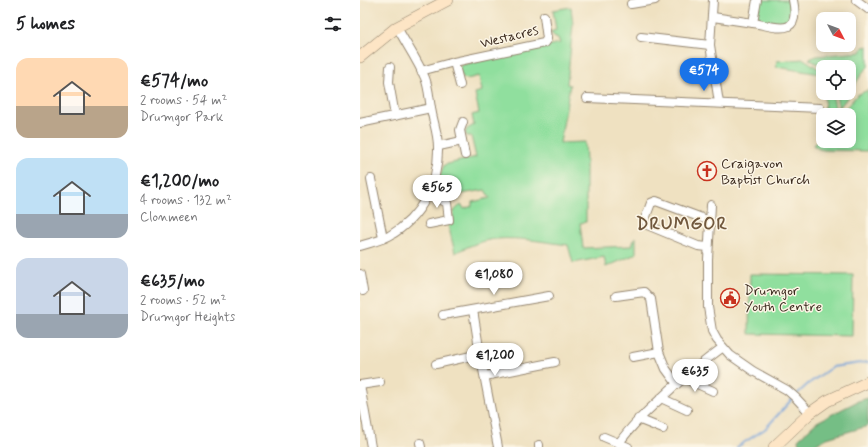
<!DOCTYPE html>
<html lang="en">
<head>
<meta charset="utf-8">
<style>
	body { margin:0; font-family:Mynerve,sans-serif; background:#f2f2f2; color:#202124; height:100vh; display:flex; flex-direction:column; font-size:15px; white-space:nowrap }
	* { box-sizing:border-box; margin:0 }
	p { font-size:13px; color:#757577 }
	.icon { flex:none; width:22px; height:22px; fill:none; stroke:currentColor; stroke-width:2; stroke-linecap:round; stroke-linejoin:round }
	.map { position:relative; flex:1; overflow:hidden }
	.side { display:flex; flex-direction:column; background:#fff; width:360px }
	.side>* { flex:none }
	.needle { width:26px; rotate:131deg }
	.tools { position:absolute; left:456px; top:12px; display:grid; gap:8px }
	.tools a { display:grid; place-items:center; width:40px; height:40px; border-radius:8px; background:#fff; box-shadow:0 2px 10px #0003; font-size:20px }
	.price { position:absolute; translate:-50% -34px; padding:0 9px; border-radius:14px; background:#fff; color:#222; font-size:13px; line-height:26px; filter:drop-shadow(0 1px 2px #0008) }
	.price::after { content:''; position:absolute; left:50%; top:24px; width:12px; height:9px; margin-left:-6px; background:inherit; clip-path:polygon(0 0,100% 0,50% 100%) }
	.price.selected { background:#1a73e8; color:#fff }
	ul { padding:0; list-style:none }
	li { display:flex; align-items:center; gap:12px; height:100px; padding:0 16px }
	li span { display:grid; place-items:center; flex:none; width:112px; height:80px; border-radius:12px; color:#555 }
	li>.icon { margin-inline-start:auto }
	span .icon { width:48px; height:48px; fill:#fffc; stroke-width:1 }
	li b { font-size:17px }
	h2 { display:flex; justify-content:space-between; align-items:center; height:48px; padding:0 16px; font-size:17px }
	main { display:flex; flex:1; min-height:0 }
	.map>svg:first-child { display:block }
</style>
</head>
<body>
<main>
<section class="side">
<h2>5 homes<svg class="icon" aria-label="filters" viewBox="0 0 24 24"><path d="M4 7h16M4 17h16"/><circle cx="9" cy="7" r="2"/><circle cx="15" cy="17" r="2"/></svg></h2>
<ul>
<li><span style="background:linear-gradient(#ffd9b3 60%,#b9a48a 0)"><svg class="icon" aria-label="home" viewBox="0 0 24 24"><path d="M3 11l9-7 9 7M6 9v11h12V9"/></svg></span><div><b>€574/mo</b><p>2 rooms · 54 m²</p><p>Drumgor Park</p></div></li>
<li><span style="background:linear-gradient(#bfe0f5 70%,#9aa5b1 0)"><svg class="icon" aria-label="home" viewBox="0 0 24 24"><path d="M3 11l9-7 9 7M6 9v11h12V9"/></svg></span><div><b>€1,200/mo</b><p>4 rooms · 132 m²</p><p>Clonmeen</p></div></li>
<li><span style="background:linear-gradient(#c9d6e8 70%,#9aa5b1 0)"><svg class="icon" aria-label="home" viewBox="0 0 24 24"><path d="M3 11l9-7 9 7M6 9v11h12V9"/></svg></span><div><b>€635/mo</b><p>2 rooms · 52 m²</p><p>Drumgor Heights</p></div></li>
</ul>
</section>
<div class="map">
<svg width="508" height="447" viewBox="0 0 508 447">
	<rect width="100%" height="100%" fill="#fcf5e5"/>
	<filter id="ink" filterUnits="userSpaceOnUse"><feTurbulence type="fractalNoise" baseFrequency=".025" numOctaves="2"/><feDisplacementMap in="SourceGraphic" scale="8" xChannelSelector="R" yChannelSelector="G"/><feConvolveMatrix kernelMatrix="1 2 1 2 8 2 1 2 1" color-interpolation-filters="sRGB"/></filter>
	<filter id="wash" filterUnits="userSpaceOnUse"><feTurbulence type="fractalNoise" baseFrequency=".012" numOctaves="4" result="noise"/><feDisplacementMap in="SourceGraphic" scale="16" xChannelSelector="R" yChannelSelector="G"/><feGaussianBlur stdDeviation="0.9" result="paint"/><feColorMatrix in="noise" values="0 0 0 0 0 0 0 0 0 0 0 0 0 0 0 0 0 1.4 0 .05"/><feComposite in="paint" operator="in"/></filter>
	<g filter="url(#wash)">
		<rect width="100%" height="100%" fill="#efe1c1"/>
		<g fill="#90df9e" stroke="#66845e">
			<path d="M401 0H429C433 19 432 26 411 22 407 22 402 22 399 18 396 14 400 5 401 0Z"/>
			<path d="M211 7 213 25 207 84 210 85 200 143 225 142 226 162V222L220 223 223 248 272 246 275 237H276V254L246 267 244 257 213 263 208 245C184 242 159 237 136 239 122 240 107 247 95 253L88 224 93 221C93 213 94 208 102 205L104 209 112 206V202L130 198 125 190 95 195 92 198 84 195 78 190C77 181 81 174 84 165L116 157 111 136H107L105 133 107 129 114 125 112 115 119 113 115 93 122 91 119 76 107 79 103 78 99 70 101 65 200 43 198 38 194 36 190 32 196 30 193 10Z"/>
			<path d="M508 46V67L503 72 494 86 489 84V67H463L449 59 457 56 501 52 503 47Z"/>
			<path d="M444 59 463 72V78L461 74 416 67 417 61Z"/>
			<path d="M489 88 493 90 479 108 475 93H489Z"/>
			<path d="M508 90V151L464 150 459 149 453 145 463 135V141H489V115H480L497 95Z"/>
			<path d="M464 93H472L476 112 473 115H465Z"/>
			<path d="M390 274 493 275 492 336 389 334Z"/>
		</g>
		<path fill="#74be85" stroke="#587452" d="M508 398V426L467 438 451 447 439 446 438 439 457 422 498 401Z"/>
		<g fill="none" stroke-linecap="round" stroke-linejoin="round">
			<g stroke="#6d9ed7" stroke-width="2">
				<path d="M436 395 448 384 472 367 508 362"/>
				<path d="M377 447 405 429 433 398"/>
			</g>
		</g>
	</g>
	<g filter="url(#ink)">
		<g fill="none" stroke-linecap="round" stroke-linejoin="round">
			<g stroke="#958670" stroke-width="10">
				<g id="street">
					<path d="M353 0 350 45 359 103"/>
					<path d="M496 0 508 9"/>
					<path d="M271 4 295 0"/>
					<path d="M353 17C366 19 379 21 393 23 417 27 441 38 433 0"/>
					<path d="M393 23 397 0"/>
					<path d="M281 37 350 45"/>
					<path d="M94 62 100 85"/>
					<path d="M30 67 29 82 35 116"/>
					<path d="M61 71 94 62 184 43 187 39 184 16"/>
					<path d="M227 98 460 108"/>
					<path d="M103 122 100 130 105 155"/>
					<path d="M0 123 71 108"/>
					<path d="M79 146 102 141"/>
					<path d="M11 179 23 238"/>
					<path d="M69 193 87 203 89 220 69 224"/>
					<path d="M351 205 348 259V307L352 331 357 340 370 355 393 371 427 390 436 398 450 413"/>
					<path d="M0 246C9 243 20 241 29 236 61 218 79 183 78 147 78 133 73 122 71 108 69 98 69 88 65 78 58 61 46 44 37 27"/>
					<path d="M348 247 338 246 287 225 285 219 291 203 296 201 350 221"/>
					<path d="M0 274 3 291"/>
					<path d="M256 296 284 292 291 299 299 352 306 369 317 384"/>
					<path d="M113 310 120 354 138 447"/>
					<path d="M83 315 189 296"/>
					<path d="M273 357 299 352"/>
					<path d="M76 364 120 354"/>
					<path d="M125 376 195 362"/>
					<path d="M324 378 353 391"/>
					<path d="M0 385 11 447"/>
					<path d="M0 385 20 382"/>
					<path d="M301 398 327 410"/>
					<path d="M278 419 303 429"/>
					<path d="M244 437 268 447"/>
					<path d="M60 443 61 447"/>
					<path d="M259 443C274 422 293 406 312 388 329 374 345 360 362 348"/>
					<path d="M179 445V447"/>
				</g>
			</g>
			<g stroke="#958670" stroke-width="12">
				<g id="secondary">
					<path d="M0 57 37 27 88 0"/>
					<path d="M414 447 450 413 467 401 508 382"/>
				</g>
			</g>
			<use href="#street" stroke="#fff" stroke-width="8"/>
			<use href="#secondary" stroke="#fde5c5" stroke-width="11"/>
		</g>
	</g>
	<defs>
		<g id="church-ring" transform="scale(1)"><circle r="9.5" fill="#fcf5e5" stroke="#c8321e" stroke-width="1.5"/><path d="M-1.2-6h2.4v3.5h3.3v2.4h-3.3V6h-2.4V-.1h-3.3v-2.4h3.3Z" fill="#c8321e"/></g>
		<g id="civic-ring" transform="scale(1)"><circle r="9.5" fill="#fcf5e5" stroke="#c8321e" stroke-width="1.5"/><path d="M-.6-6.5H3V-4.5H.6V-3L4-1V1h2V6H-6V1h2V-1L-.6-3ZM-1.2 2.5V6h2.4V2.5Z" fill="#c8321e"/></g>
	</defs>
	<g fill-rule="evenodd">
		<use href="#church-ring" x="347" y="171"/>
		<use href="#civic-ring" x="370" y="298"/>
	</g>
	<g text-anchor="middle" stroke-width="3" stroke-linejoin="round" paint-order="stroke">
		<g font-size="14" fill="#3b2a1e" stroke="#fcf5e5">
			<text transform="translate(149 36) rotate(-14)" y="5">Westacres</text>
		</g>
		<g font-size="14" fill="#3b2a1e" stroke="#fcf5e5" text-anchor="start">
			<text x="361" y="168">Craigavon<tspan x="361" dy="16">Baptist Church</tspan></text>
			<text x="384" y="295">Drumgor<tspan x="384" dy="16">Youth Centre</tspan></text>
		</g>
		<g font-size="18" font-weight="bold" letter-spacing="1" fill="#71583d" stroke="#fcf5e5">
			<text x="322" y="229">DRUMGOR</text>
		</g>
	</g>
</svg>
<div class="tools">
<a><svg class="needle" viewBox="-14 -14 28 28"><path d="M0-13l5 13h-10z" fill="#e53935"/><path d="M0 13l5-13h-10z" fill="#757577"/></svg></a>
<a><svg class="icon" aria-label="locate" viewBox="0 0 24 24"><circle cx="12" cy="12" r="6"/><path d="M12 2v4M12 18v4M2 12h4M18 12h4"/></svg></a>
<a><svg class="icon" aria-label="layers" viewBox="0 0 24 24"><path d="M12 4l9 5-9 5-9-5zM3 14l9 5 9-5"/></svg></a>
</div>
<b class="price selected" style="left:344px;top:92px">€574</b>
<b class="price" style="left:77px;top:209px">€565</b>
<b class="price" style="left:134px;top:296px">€1,080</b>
<b class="price" style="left:135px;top:377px">€1,200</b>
<b class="price" style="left:335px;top:393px">€635</b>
</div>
</main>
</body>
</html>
